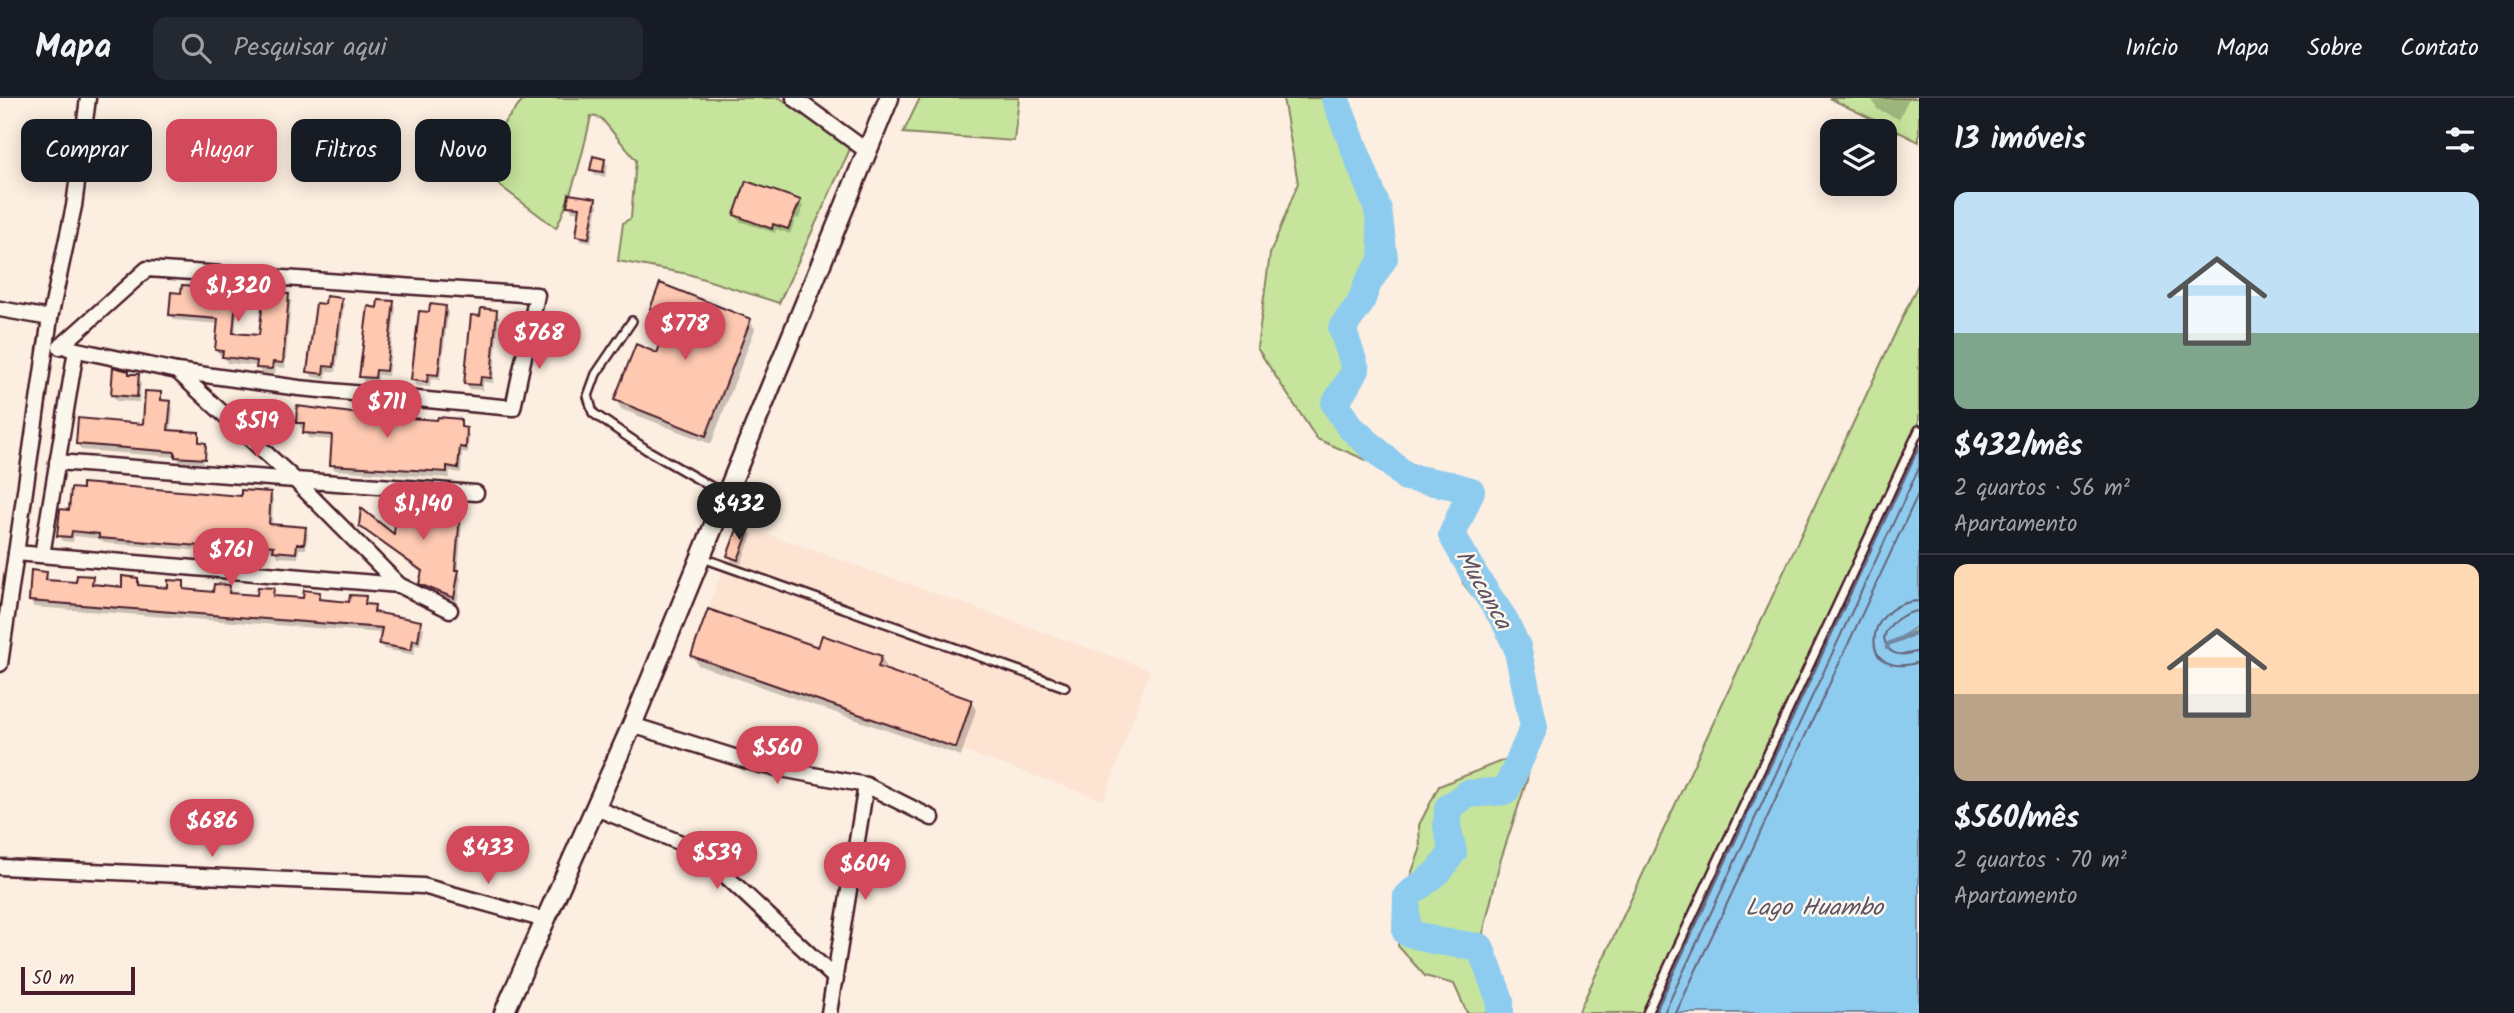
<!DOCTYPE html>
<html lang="pt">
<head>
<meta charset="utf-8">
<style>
	body { margin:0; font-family:Kalam,sans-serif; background:#242831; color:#f1f3f6; height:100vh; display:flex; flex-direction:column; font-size:26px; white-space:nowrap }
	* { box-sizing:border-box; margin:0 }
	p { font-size:23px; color:#9ea1a6 }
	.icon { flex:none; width:38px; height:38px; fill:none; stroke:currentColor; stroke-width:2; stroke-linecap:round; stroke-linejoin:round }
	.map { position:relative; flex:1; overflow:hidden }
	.drawer { display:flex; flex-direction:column; background:#171b24; width:595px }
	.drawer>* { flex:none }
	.top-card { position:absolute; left:21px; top:21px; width:665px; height:63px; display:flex; gap:14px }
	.buttons { position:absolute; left:1820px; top:21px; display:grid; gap:14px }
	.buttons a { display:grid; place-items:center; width:77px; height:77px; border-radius:14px; background:#171b24; box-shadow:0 4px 18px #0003; font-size:35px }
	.scale { position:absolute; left:21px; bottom:18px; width:114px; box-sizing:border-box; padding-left:7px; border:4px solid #4a1f2b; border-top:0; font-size:19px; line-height:24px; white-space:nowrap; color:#4a1f2b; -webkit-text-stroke:5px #fbf7ec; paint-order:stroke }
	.price { position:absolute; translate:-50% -60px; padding:0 16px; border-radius:24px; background:#d1495b; color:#fff; font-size:23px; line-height:46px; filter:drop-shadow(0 2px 4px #0008) }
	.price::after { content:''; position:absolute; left:50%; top:42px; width:21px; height:16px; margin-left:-10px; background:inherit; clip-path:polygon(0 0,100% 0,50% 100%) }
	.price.active { background:#222; color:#fff }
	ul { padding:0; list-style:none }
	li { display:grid; align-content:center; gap:14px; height:371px; padding:0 35px }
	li+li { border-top:2px solid #363941 }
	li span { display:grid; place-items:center; height:217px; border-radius:14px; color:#555 }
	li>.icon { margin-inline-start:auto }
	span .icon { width:126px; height:126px; fill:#fffc; stroke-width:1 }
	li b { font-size:30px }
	h2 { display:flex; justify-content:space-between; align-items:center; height:84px; padding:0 35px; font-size:30px }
	.tag { padding:0 24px; border-radius:14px; background:#171b24; box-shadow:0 4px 18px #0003; font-size:24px; line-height:63px }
	.tag.active { background:#d1495b; color:#fff }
	header { display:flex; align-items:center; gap:42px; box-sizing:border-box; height:98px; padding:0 35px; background:#171b24; border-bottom:2px solid #363941 }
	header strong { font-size:33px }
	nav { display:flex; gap:38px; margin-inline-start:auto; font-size:24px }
	.search { width:490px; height:63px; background:#242831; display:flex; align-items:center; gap:18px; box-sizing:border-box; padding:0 24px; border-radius:14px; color:#9ea1a6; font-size:26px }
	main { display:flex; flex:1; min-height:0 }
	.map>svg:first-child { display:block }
</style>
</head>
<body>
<header>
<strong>Mapa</strong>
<div class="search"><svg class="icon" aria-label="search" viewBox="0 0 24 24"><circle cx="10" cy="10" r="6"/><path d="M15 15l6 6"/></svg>Pesquisar aqui</div>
<nav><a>Início</a><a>Mapa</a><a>Sobre</a><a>Contato</a></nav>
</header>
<main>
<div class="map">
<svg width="1919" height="915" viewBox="0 0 1919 915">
	<rect width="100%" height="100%" fill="#fceee0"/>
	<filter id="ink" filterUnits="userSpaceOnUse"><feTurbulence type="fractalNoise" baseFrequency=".0143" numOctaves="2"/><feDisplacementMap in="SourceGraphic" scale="14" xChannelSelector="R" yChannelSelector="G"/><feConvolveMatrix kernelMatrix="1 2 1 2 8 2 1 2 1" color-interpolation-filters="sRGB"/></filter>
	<g filter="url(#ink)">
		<path fill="#fde3d2" d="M739 426 1150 572 1104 702 691 558Z"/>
		<g fill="#c6e49c" stroke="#888264" stroke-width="2">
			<path d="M525 0H780L851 49 779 205 688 176 618 163 623 125 631 120 636 62 601 20 591 18C583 56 573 95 556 130L470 65Z"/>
			<path d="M920 0H1019L1014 43 903 35Z"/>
			<path d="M1283 0H1335L1378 112 1384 160 1368 185 1360 206 1342 230 1356 272 1336 306 1349 328 1406 379 1317 341 1257 250 1270 156 1298 85Z"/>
			<path d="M1829 0H1919V44Z"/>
			<path d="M1919 184V915H1578Z"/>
			<path d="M1452 437 1475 478 1505 523 1517 549 1534 629 1527 682 1500 764 1480 849 1500 902 1502 915H1467L1454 886 1425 878 1398 848 1403 798 1420 752 1419 727 1439 688 1509 660 1524 635 1505 541 1463 485Z"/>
		</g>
		<path fill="#8eccef" stroke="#7387a1" stroke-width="2" d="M1919 332V527L1892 545 1919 536V915H1647Z"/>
		<g fill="#0003">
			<path d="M1866 0H1909L1899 21 1877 11 1873 3Z"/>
			<path d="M604 62 608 68 605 79 595 77 592 71Z"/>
			<path d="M595 101 598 107 591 145 581 143 577 138 581 114 572 113 569 108Z"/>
			<path d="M800 104 803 109 799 121 796 120 790 136 776 131 775 135 739 123 736 117Z"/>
			<path d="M197 190 200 196 221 199 235 193 239 198 235 237 261 239 274 204 288 198 291 204 285 270 276 269 275 276 261 275 258 268 227 265 224 258 220 257 217 252 219 226 174 222 171 216 183 197Z"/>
			<path d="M341 201 344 207 336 274 327 273 326 281 313 279 309 274 327 208Z"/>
			<path d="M393 205 396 210 388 278 378 277V285L364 284 361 278 379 211Z"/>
			<path d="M445 209 448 215 440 282 431 281 430 289 416 288 413 282 431 216Z"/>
			<path d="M652 211 750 222 755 231 711 346 621 311 616 301 658 257 671 225 657 220Z"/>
			<path d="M496 214 499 219 493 285 483 284V292L469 291 466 285 482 220Z"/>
			<path d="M130 277 137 278 141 284 139 304 116 303 113 297Z"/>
			<path d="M160 296 163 304 169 305 173 310 171 334 198 336 201 346H205L207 350H204L203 365 180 364 177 359 81 352 78 346 144 327Z"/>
			<path d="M368 319 439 324 460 323 463 331 466 332 469 337 468 355 462 354 461 375 450 373 449 380 335 372 331 366 334 342 308 340 305 330H301L298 324Z"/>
			<path d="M270 396 273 401 272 428 304 430 308 436 306 451H299L298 460 278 459 275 453 253 451 252 457 104 445 101 441 74 438 73 444 62 443 59 438 61 413 242 400Z"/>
			<path d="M428 404 431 410 449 412 452 419H459L462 425 458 474 461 480 457 505 424 492 421 486 423 476 365 433 361 427 396 439 408 417Z"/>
			<path d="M748 432 752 437 741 466 732 463 729 457Z"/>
			<path d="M46 476 49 484 78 486 92 480 95 488 123 491 137 481 140 489 169 492 183 485 186 493 215 495 229 489 232 497 259 499 273 492 276 500 305 502 319 495 322 503 351 506 365 500 368 508H374L377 516 420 524 424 530 420 548 415 547 414 557 384 551 381 546 383 535 34 509 30 503Z"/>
			<path d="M819 551 881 559 886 568 884 573 971 603 976 612 961 658 698 567 693 558Z"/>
		</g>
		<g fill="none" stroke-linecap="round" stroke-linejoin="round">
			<g stroke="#656479" stroke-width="2">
				<path d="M1919 503C1862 505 1857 584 1919 564"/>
				<path d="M1919 513C1905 514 1887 525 1884 540 1888 560 1903 558 1919 553"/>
				<path d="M1655 915 1919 349"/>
				<path d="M1664 915 1919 370"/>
				<path d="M1676 915 1919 394"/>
			</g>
			<path stroke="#7387a1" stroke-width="4.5" d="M1887 550 1888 546 1919 533"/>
			<path stroke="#8eccef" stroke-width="28" d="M1335 0 1378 112 1384 160 1368 185 1360 206 1342 230 1356 272 1335 306 1349 328 1406 379 1450 387 1471 393 1452 437 1475 478 1505 523 1517 549 1524 581 1534 629 1506 693 1467 696 1448 710 1447 728 1453 754 1439 773 1407 798 1406 834 1436 843 1480 849 1500 902V915"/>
		</g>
		<g fill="#fec8b1" stroke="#4a1f2b" stroke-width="2">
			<path d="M593 58 605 61 603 74 590 72Z"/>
			<path d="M746 83 801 102 788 131 773 126 772 131 734 117Z"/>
			<path d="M569 96 596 100 589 140 576 138 580 109 567 108Z"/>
			<path d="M660 185 751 221 706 338 614 302 636 246 657 255 671 219 650 211Z"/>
			<path d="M182 187 198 188 197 195 220 197 221 189 237 191 233 235 259 237 263 202 273 203V195L289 196 283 265 273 264 272 271 256 270 257 263 222 259 223 253 215 252 218 221 169 217 171 194 181 195Z"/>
			<path d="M326 198 342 200 334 269 324 268 323 276 307 274 316 205 325 206Z"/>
			<path d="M378 202 394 203 386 273 376 272 375 280 359 279 368 208 377 210Z"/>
			<path d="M430 206 446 208 438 277 428 276 427 284 411 282 419 213 429 214Z"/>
			<path d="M481 210 497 212 491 280 481 279 480 287 464 286 471 217 480 218Z"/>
			<path d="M113 269 129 273V276H139L137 299 111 297Z"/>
			<path d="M145 293 161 294V302L171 303 168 332 199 334V344L206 345 205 361 175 359V354L76 346 78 320 143 326Z"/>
			<path d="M297 308 368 317 437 322 438 319 461 321V329L467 330 466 350 460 349 458 370 447 368V374L330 367 332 337 303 335 304 325H296Z"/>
			<path d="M82 385 241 398V392L271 394 269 426 306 429 304 446H297L296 455 273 453 274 448 250 446V452L99 440V436L72 433 71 439 57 438 60 411 69 412 71 390 82 391Z"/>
			<path d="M407 400 429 402V409L450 411 449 417 460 418 455 472H459L454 500 419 486 422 473 359 428 361 410 394 436 396 414 406 415Z"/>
			<path d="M739 426 750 430 738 462 727 458Z"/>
			<path d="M31 472 47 474 46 482 76 484 77 477 93 478 92 486 122 489V478L138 480V487L168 490V482L184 483V491L213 494 214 486 230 487 229 495 257 497 258 489 274 490 273 498 303 500 304 492 320 494 319 501 349 504 350 497 366 498 365 506 375 507 374 514 421 523 418 543 413 542 411 552 379 546 382 530 29 503Z"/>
			<path d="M708 511 818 549 822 537 882 558 878 569 972 602 956 650 691 558Z"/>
		</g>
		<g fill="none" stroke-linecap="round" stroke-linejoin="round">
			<g stroke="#4a1f2b" stroke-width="12">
				<g id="service">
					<path d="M632 223 596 276 588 298 593 315 647 352 724 396"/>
					<path d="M700 459 1065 589"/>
					<path d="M1647 915 1919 332"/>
				</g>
			</g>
			<g stroke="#4a1f2b" stroke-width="19">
				<g id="minor">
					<path d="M794 0 867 53"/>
					<path d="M0 211 50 220"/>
					<path d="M60 249 147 171 537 197 513 310 299 290 177 273 295 382 476 395"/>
					<path d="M68 250 177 273"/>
					<path d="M57 364 295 382 399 487"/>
					<path d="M16 455 399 487 450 512"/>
					<path d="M42 457 76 252"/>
					<path d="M0 566 50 220 74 108 88 0"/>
					<path d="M632 627 760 667 866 687 932 720"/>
					<path d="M596 710 698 752 836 881"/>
					<path d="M0 769 423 788 545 822"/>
					<path d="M829 915 866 687"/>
				</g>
			</g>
			<g stroke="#4a1f2b" stroke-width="23">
				<path id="tertiary" d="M504 915 632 627 889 0"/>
			</g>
			<use href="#service" stroke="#fbf7ec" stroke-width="7"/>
			<use href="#minor" stroke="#fbf7ec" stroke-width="14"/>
			<use href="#tertiary" stroke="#fbf7ec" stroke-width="18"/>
		</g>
	</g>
	<g text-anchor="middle" stroke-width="5" stroke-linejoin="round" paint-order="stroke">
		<g font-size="24" font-style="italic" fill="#5e5366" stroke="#fbf7ec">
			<text transform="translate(1484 491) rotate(60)" y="8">Mucanca</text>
			<text x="1814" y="817">Lago Huambo</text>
		</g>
	</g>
</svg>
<div class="buttons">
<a><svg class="icon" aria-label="layers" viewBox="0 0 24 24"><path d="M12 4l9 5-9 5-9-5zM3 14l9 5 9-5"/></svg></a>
</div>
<div class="scale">50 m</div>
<b class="price" style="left:238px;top:226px">$1,320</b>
<b class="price" style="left:685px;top:264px">$778</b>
<b class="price" style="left:539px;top:273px">$768</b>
<b class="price" style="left:387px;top:342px">$711</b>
<b class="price" style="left:257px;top:361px">$519</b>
<b class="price" style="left:423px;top:444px">$1,140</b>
<b class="price active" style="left:739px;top:444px">$432</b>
<b class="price" style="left:231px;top:490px">$761</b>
<b class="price" style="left:777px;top:688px">$560</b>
<b class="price" style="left:212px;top:761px">$686</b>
<b class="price" style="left:488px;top:788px">$433</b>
<b class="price" style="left:717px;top:793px">$539</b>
<b class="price" style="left:865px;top:804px">$604</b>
<div class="top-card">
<a class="tag">Comprar</a>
<a class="tag active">Alugar</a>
<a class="tag">Filtros</a>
<a class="tag">Novo</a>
</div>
</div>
<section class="drawer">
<h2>13 imóveis<svg class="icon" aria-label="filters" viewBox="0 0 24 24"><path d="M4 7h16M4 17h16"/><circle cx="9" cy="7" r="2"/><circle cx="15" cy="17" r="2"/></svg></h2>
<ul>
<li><span style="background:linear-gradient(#bfe0f5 65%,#7fa58c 0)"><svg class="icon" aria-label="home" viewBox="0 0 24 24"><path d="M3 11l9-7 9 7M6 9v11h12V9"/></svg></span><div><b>$432/mês</b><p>2 quartos · 56 m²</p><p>Apartamento</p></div></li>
<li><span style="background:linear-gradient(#ffd9b3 60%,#b9a48a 0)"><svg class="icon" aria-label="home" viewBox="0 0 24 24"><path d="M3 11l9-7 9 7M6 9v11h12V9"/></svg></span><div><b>$560/mês</b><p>2 quartos · 70 m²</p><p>Apartamento</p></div></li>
</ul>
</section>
</main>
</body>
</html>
